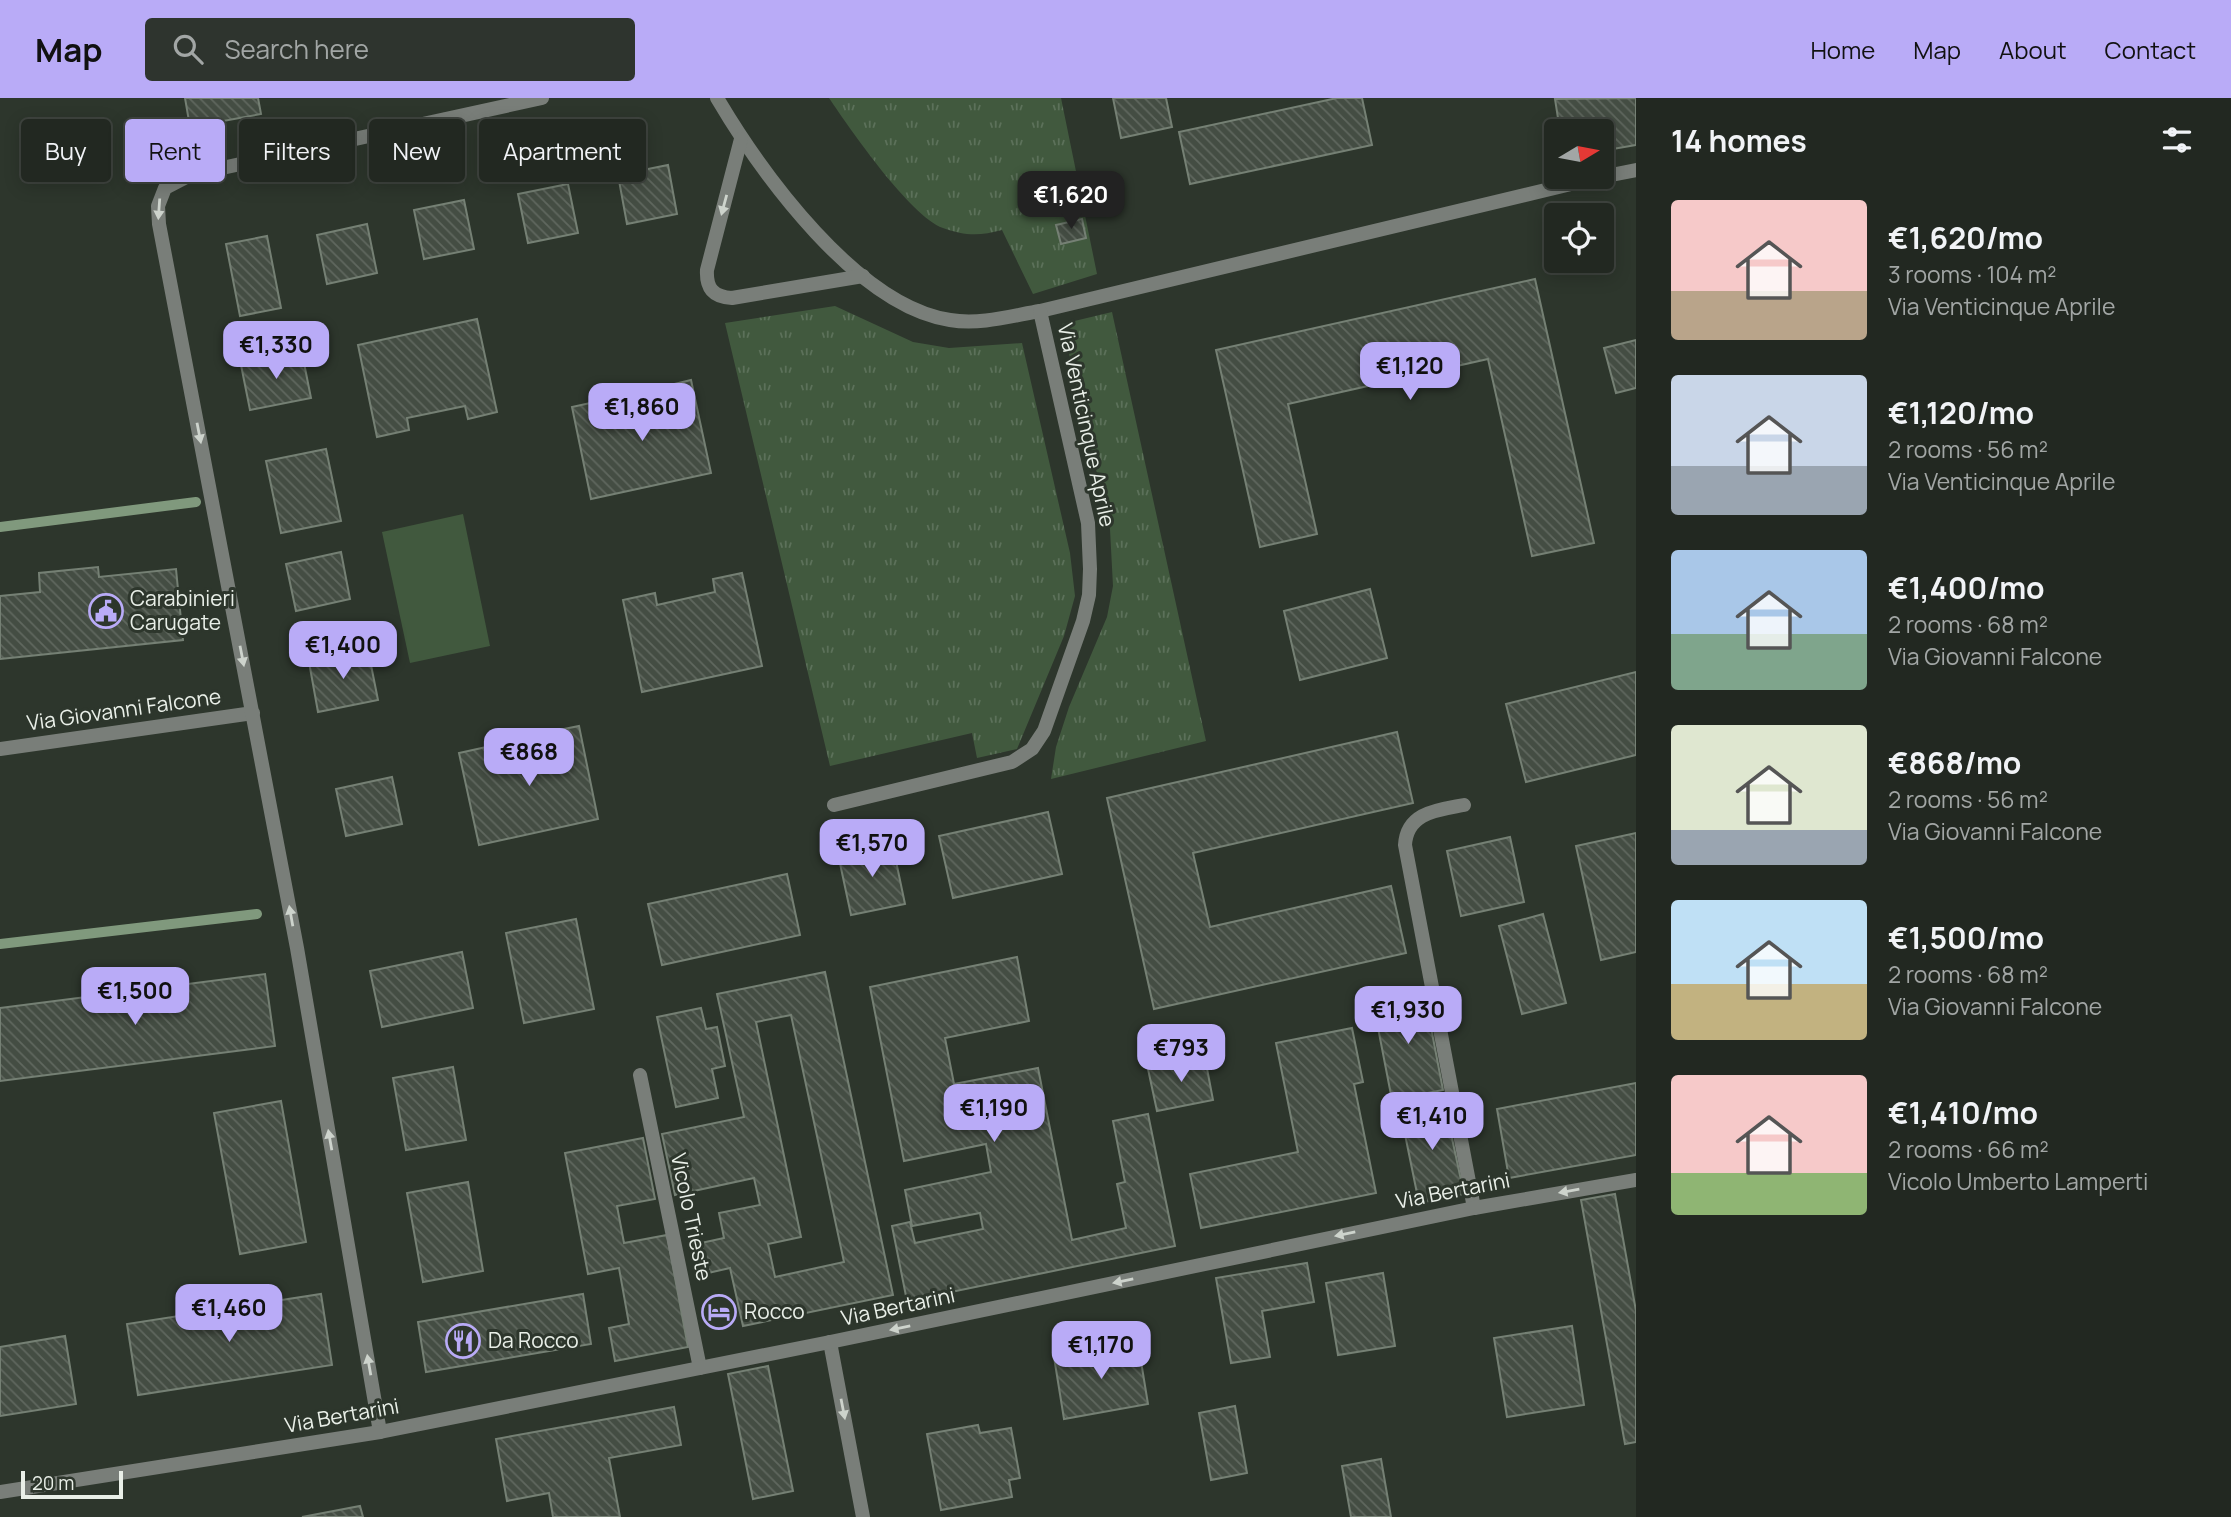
<!DOCTYPE html>
<html lang="en">
<head>
<meta charset="utf-8">
<style>
	body { margin:0; font-family:Manrope,sans-serif; background:#2e342e; color:#f1f3f6; height:100vh; display:flex; flex-direction:column; font-size:26px; white-space:nowrap }
	* { box-sizing:border-box; margin:0 }
	p { font-size:23px; color:#a2a6a5 }
	.icon { flex:none; width:38px; height:38px; fill:none; stroke:currentColor; stroke-width:2; stroke-linecap:round; stroke-linejoin:round }
	.map { position:relative; flex:1; overflow:hidden }
	.details { display:flex; flex-direction:column; background:#222821; width:595px }
	.details>* { flex:none }
	.guide { position:absolute; left:21px; top:21px; width:665px; height:63px; display:flex; gap:14px }
	.needle { width:46px; rotate:80deg }
	.tools { position:absolute; left:1544px; top:21px; display:grid; gap:14px }
	.tools a { display:grid; place-items:center; width:70px; height:70px; border-radius:7px; background:#222821; box-shadow:0 4px 18px #0003,0 0 0 2px #3f443f; font-size:35px }
	.scale { position:absolute; left:21px; bottom:18px; width:102px; box-sizing:border-box; padding-left:7px; border:4px solid #e9efe8; border-top:0; font-size:19px; line-height:24px; white-space:nowrap; color:#e9efe8; -webkit-text-stroke:5px #2d362c; paint-order:stroke }
	.price { position:absolute; translate:-50% -60px; padding:0 16px; border-radius:14px; background:#b9abf7; color:#111; font-size:23px; line-height:46px; filter:drop-shadow(0 2px 4px #0008) }
	.price::after { content:''; position:absolute; left:50%; top:42px; width:21px; height:16px; margin-left:-10px; background:inherit; clip-path:polygon(0 0,100% 0,50% 100%) }
	.price.active { background:#222; color:#fff }
	ul { padding:0; list-style:none }
	li { display:flex; align-items:center; gap:21px; height:175px; padding:0 35px }
	li span { display:grid; place-items:center; flex:none; width:196px; height:140px; border-radius:7px; color:#555 }
	li>.icon { margin-inline-start:auto }
	span .icon { width:84px; height:84px; fill:#fffc; stroke-width:1 }
	li b { font-size:30px }
	h2 { display:flex; justify-content:space-between; align-items:center; height:84px; padding:0 35px; font-size:30px }
	.chip { padding:0 24px; border-radius:7px; background:#222821; box-shadow:0 4px 18px #0003,0 0 0 2px #3f443f; font-size:24px; line-height:63px }
	.chip.active { background:#b9abf7; color:#111 }
	header { display:flex; align-items:center; gap:42px; box-sizing:border-box; height:98px; padding:0 35px; background:#b9abf7; color:#111 }
	header strong { font-size:33px }
	nav { display:flex; gap:38px; margin-inline-start:auto; font-size:24px }
	.search { width:490px; height:63px; background:#2e342e; display:flex; align-items:center; gap:18px; box-sizing:border-box; padding:0 24px; border-radius:7px; color:#a2a6a5; font-size:26px }
	main { display:flex; flex:1; min-height:0 }
	.map>svg:first-child { display:block }
</style>
</head>
<body>
<header>
<strong>Map</strong>
<div class="search"><svg class="icon" aria-label="search" viewBox="0 0 24 24"><circle cx="10" cy="10" r="6"/><path d="M15 15l6 6"/></svg>Search here</div>
<nav><a>Home</a><a>Map</a><a>About</a><a>Contact</a></nav>
</header>
<main>
<div class="map">
<svg width="1636" height="1419" viewBox="0 0 1636 1419">
	<defs>
		<pattern id="park-tufts" width="24" height="20" patternUnits="userSpaceOnUse" patternTransform="scale(1.75)"><rect width="24" height="20" fill="#41593e"/><path d="M3 7l-1-3M5 7V3M7 7l1-3M15 17l-1-3M17 17v-4M19 17l1-3" fill="none" stroke="#5c715a"/></pattern>
		<pattern id="building-back-hatch" width="6" height="6" patternUnits="userSpaceOnUse" patternTransform="scale(1.75)"><rect width="6" height="6" fill="#444d43"/><path d="M-1 5l2 2M0 0l6 6M5-1l2 2" fill="none" stroke="#5f675e"/></pattern>
	</defs>
	<rect width="100%" height="100%" fill="#2d362c"/>
	<path fill="#41593e" d="M463 416 490 548 410 565 382 434Z"/>
	<g fill="url(#park-tufts)">
		<path d="M829 0H1061L1097 176 1033 196 1002 132C980 138 965 138 943 130 910 118 850 31 829 0Z"/>
		<path d="M835 208 913 244 949 250 1022 245 1070 455 1075 498 1064 538 1017 651 977 660 972 635 830 668 725 225Z"/>
		<path d="M1112 214 1206 643 1051 681 1056 649 1069 609 1107 519 1113 488 1110 431 1062 226Z"/>
	</g>
	<g fill="none" stroke-linecap="round" stroke-linejoin="round">
		<g stroke="#80997d" stroke-width="10">
			<path d="M0 429 196 404"/>
			<path d="M0 846 257 816"/>
		</g>
	</g>
	<g fill="url(#building-back-hatch)" stroke="#758074" stroke-width="2" fill-rule="evenodd">
		<path d="M185 0H258L261 16 190 29Z"/>
		<path d="M1113 0H1166L1172 29 1121 40Z"/>
		<path d="M1337 0H1362L1372 47 1190 86 1179 34Z"/>
		<path d="M1636 0V47L1601 53V33H1560L1555 1Z"/>
		<path d="M668 67 677 116 627 126 618 77Z"/>
		<path d="M568 86 578 135 528 145 518 96Z"/>
		<path d="M464 102 474 151 424 161 414 112Z"/>
		<path d="M1082 121 1086 140 1061 146 1056 127Z"/>
		<path d="M367 126 377 175 327 186 317 137Z"/>
		<path d="M267 138 281 210 240 218 226 146Z"/>
		<path d="M1535 181 1594 445 1532 458 1488 261 1288 306 1317 436 1260 449 1216 252Z"/>
		<path d="M477 221 497 314 468 321 465 308 407 320 409 332 377 339 358 247Z"/>
		<path d="M1636 242V290L1616 295 1604 250Z"/>
		<path d="M302 255 311 300 250 312 241 267Z"/>
		<path d="M691 282 711 375 591 401 572 309 604 302 606 314 665 301 662 289Z"/>
		<path d="M326 351 341 423 281 435 266 363Z"/>
		<path d="M341 454 350 501 296 513 286 466Z"/>
		<path d="M98 469 99 479 176 471 183 542 0 561V498L40 494 39 475Z"/>
		<path d="M742 475 762 568 642 594 623 502 655 495 657 507 715 494 713 481Z"/>
		<path d="M1370 491 1387 560 1300 582 1284 513Z"/>
		<path d="M368 552 378 602 318 614 309 564Z"/>
		<path d="M1636 574V657L1526 684 1506 606Z"/>
		<path d="M579 628 598 721 479 747 459 655 491 648 494 659 552 647 549 634Z"/>
		<path d="M1397 634 1413 705 1193 755 1210 829 1391 788 1406 855 1154 911 1107 700Z"/>
		<path d="M392 679 402 726 346 738 336 691Z"/>
		<path d="M1048 714 1062 776 953 800 939 738Z"/>
		<path d="M1636 735V854L1601 862 1576 748Z"/>
		<path d="M1510 739 1524 804 1461 818 1447 753Z"/>
		<path d="M892 744 905 806 851 817 838 756Z"/>
		<path d="M787 776 800 837 662 867 648 806Z"/>
		<path d="M1543 816 1566 905 1522 916 1499 828Z"/>
		<path d="M576 821 594 911 524 925 506 835Z"/>
		<path d="M462 854 473 910 382 929 370 873Z"/>
		<path d="M1017 859 1029 923 945 940 954 986 1038 970 1072 1142 1126 1130 1117 1086 1125 1084 1113 1023 1148 1016 1175 1148 907 1203 892 1128 910 1124 915 1145 983 1131 980 1115 912 1128 905 1092 991 1074 986 1046 904 1063 870 889Z"/>
		<path d="M825 874 893 1197 743 1228 730 1170 708 1175 701 1145 724 1140 719 1115 760 1107 754 1080 675 1097 662 1036 744 1019 717 896ZM791 917 844 1164 775 1179 768 1146 801 1139 756 924Z"/>
		<path d="M265 876 275 948 0 983V910Z"/>
		<path d="M1424 893 1443 992 1392 1002 1373 904Z"/>
		<path d="M701 910 706 931 717 929 725 968 712 971 718 1000 676 1009 657 919Z"/>
		<path d="M1352 930 1363 984 1354 986 1376 1095 1201 1130 1190 1076 1298 1054 1276 945Z"/>
		<path d="M1205 960 1213 1002 1157 1013 1148 971Z"/>
		<path d="M453 969 466 1042 406 1052 393 980Z"/>
		<path d="M1636 985V1057L1509 1080 1497 1011Z"/>
		<path d="M281 1003 306 1144 240 1156 214 1015Z"/>
		<path d="M1444 1003 1464 1096 1419 1105 1400 1012Z"/>
		<path d="M643 1040 655 1101 617 1108 624 1145 667 1137 688 1249 615 1263 609 1230 629 1226 619 1170 588 1176 565 1055Z"/>
		<path d="M468 1084 483 1173 423 1184 407 1095Z"/>
		<path d="M1615 1096 1636 1213V1344L1625 1346 1581 1102Z"/>
		<path d="M1307 1165 1314 1204 1262 1213 1270 1259 1231 1265 1216 1180Z"/>
		<path d="M1383 1175 1395 1248 1338 1257 1326 1185Z"/>
		<path d="M321 1196 332 1267 138 1297 127 1226Z"/>
		<path d="M583 1196 591 1246 426 1274 418 1224Z"/>
		<path d="M1572 1228 1584 1307 1507 1319 1494 1240Z"/>
		<path d="M65 1238 76 1306 0 1318V1249Z"/>
		<path d="M1138 1245 1148 1306 1064 1321 1054 1259Z"/>
		<path d="M768 1268 793 1393 753 1401 728 1276Z"/>
		<path d="M1235 1308 1247 1375 1211 1382 1199 1315Z"/>
		<path d="M674 1309 681 1347 609 1360 620 1419H553L549 1395 507 1403 496 1341Z"/>
		<path d="M978 1327 980 1335 1011 1330 1020 1380 1009 1382 1012 1399 941 1412 927 1336Z"/>
		<path d="M1381 1361 1391 1419H1351L1342 1368Z"/>
		<path d="M360 1408 363 1419H302Z"/>
	</g>
	<g fill="none" stroke-linecap="round" stroke-linejoin="round">
		<g stroke="#797e79" stroke-width="14">
			<path d="M717 0C762 76 857 208 950 222 980 227 1011 218 1040 213L1600 79"/>
			<path d="M741 41 707 172C706 190 713 199 732 200L863 178"/>
			<path d="M1601 79 1636 72"/>
			<path d="M0 651 253 615"/>
			<path d="M834 707 1012 664 1032 651 1044 633 1083 523 1089 497 1090 471 1088 425 1040 213"/>
			<path d="M1464 707C1438 712 1407 714 1405 747L1474 1110"/>
			<path d="M640 977 700 1270"/>
			<path d="M830 1244 863 1419"/>
			<path d="M380 1334 297 850 159 126 158 108 165 90 190 77 542 0"/>
			<path d="M0 1394 380 1334 830 1244 1474 1110 1636 1082"/>
		</g>
	</g>
	<defs><path id="oneway-solid" d="M-6-.8H1V-3.2L6.5 0L1 3.2V.8H-6Z" transform="scale(1.75)"/></defs>
	<g fill="#cdd3cc">
		<use href="#oneway-solid" transform="translate(724 107) rotate(105)"/>
		<use href="#oneway-solid" transform="translate(159 111) rotate(94)"/>
		<use href="#oneway-solid" transform="translate(199 335) rotate(79)"/>
		<use href="#oneway-solid" transform="translate(242 558) rotate(79)"/>
		<use href="#oneway-solid" transform="translate(291 818) rotate(-100)"/>
		<use href="#oneway-solid" transform="translate(330 1042) rotate(-100)"/>
		<use href="#oneway-solid" transform="translate(1569 1093) rotate(170)"/>
		<use href="#oneway-solid" transform="translate(1345 1136) rotate(168)"/>
		<use href="#oneway-solid" transform="translate(1123 1183) rotate(168)"/>
		<use href="#oneway-solid" transform="translate(900 1230) rotate(168)"/>
		<use href="#oneway-solid" transform="translate(369 1267) rotate(-100)"/>
		<use href="#oneway-solid" transform="translate(843 1311) rotate(79)"/>
	</g>
	<defs>
		<g id="civic-ring" transform="scale(1.75)"><circle r="9.5" fill="#2d362c" stroke="#b9abf7" stroke-width="1.5"/><path d="M-.6-6.5H3V-4.5H.6V-3L4-1V1h2V6H-6V1h2V-1L-.6-3ZM-1.2 2.5V6h2.4V2.5Z" fill="#b9abf7"/></g>
		<g id="hotel-ring" transform="scale(1.75)"><circle r="9.5" fill="#2d362c" stroke="#b9abf7" stroke-width="1.5"/><path d="M-6-4.5h1.5V1H6V5H4.5V3h-9V5H-6ZM-4 0a1.8 1.8 0 1 1 3.6 0ZM.5 0V-2.5h3Q6-2.5 6 0Z" fill="#b9abf7"/></g>
		<g id="restaurant-ring" transform="scale(1.75)"><circle r="9.5" fill="#2d362c" stroke="#b9abf7" stroke-width="1.5"/><path d="M-5-6h1v4h1v-4h1v4h1v-4h1v5L-1.5 .5V6h-2V.5L-5-1ZM5-6V6H3V1.5H1.5Q1.5-4 5-6Z" fill="#b9abf7"/></g>
	</defs>
	<g fill-rule="evenodd">
		<use href="#civic-ring" x="106" y="513"/>
		<use href="#hotel-ring" x="719" y="1214"/>
		<use href="#restaurant-ring" x="463" y="1243"/>
	</g>
	<g text-anchor="middle" stroke-width="6" stroke-linejoin="round" paint-order="stroke">
		<g font-size="21" fill="#e9efe8" stroke="#2d362c">
			<text transform="translate(1086 327) rotate(78)" y="7">Via Venticinque Aprile</text>
			<text transform="translate(124 612) rotate(-8)" y="7">Via Giovanni Falcone</text>
			<text transform="translate(1453 1093) rotate(-11)" y="7">Via Bertarini</text>
			<text transform="translate(691 1119) rotate(78)" y="7">Vicolo Trieste</text>
			<text transform="translate(898 1209) rotate(-12)" y="7">Via Bertarini</text>
			<text transform="translate(342 1318) rotate(-10)" y="7">Via Bertarini</text>
		</g>
		<g font-size="21" fill="#e9efe8" stroke="#2d362c" text-anchor="start">
			<text x="130" y="508">Carabinieri<tspan x="130" dy="24">Carugate</tspan></text>
			<text x="744" y="1221">Rocco</text>
			<text x="488" y="1250">Da Rocco</text>
		</g>
	</g>
</svg>
<div class="tools">
<a><svg class="needle" viewBox="-14 -14 28 28"><path d="M0-13l5 13h-10z" fill="#e53935"/><path d="M0 13l5-13h-10z" fill="#a2a6a5"/></svg></a>
<a><svg class="icon" aria-label="locate" viewBox="0 0 24 24"><circle cx="12" cy="12" r="6"/><path d="M12 2v4M12 18v4M2 12h4M18 12h4"/></svg></a>
</div>
<div class="scale">20 m</div>
<b class="price active" style="left:1071px;top:133px">€1,620</b>
<b class="price" style="left:276px;top:283px">€1,330</b>
<b class="price" style="left:1410px;top:304px">€1,120</b>
<b class="price" style="left:642px;top:345px">€1,860</b>
<b class="price" style="left:343px;top:583px">€1,400</b>
<b class="price" style="left:529px;top:690px">€868</b>
<b class="price" style="left:872px;top:781px">€1,570</b>
<b class="price" style="left:135px;top:929px">€1,500</b>
<b class="price" style="left:1408px;top:948px">€1,930</b>
<b class="price" style="left:1181px;top:986px">€793</b>
<b class="price" style="left:994px;top:1046px">€1,190</b>
<b class="price" style="left:1432px;top:1054px">€1,410</b>
<b class="price" style="left:229px;top:1246px">€1,460</b>
<b class="price" style="left:1101px;top:1283px">€1,170</b>
<div class="guide">
<a class="chip">Buy</a>
<a class="chip active">Rent</a>
<a class="chip">Filters</a>
<a class="chip">New</a>
<a class="chip">Apartment</a>
</div>
</div>
<section class="details">
<h2>14 homes<svg class="icon" aria-label="filters" viewBox="0 0 24 24"><path d="M4 7h16M4 17h16"/><circle cx="9" cy="7" r="2"/><circle cx="15" cy="17" r="2"/></svg></h2>
<ul>
<li><span style="background:linear-gradient(#f6c9c9 65%,#b9a48a 0)"><svg class="icon" aria-label="home" viewBox="0 0 24 24"><path d="M3 11l9-7 9 7M6 9v11h12V9"/></svg></span><div><b>€1,620/mo</b><p>3 rooms · 104 m²</p><p>Via Venticinque Aprile</p></div></li>
<li><span style="background:linear-gradient(#c9d6e8 65%,#9aa5b1 0)"><svg class="icon" aria-label="home" viewBox="0 0 24 24"><path d="M3 11l9-7 9 7M6 9v11h12V9"/></svg></span><div><b>€1,120/mo</b><p>2 rooms · 56 m²</p><p>Via Venticinque Aprile</p></div></li>
<li><span style="background:linear-gradient(#a9c7e8 60%,#7fa58c 0)"><svg class="icon" aria-label="home" viewBox="0 0 24 24"><path d="M3 11l9-7 9 7M6 9v11h12V9"/></svg></span><div><b>€1,400/mo</b><p>2 rooms · 68 m²</p><p>Via Giovanni Falcone</p></div></li>
<li><span style="background:linear-gradient(#dfe7d0 75%,#9aa5b1 0)"><svg class="icon" aria-label="home" viewBox="0 0 24 24"><path d="M3 11l9-7 9 7M6 9v11h12V9"/></svg></span><div><b>€868/mo</b><p>2 rooms · 56 m²</p><p>Via Giovanni Falcone</p></div></li>
<li><span style="background:linear-gradient(#bfe0f5 60%,#c2b280 0)"><svg class="icon" aria-label="home" viewBox="0 0 24 24"><path d="M3 11l9-7 9 7M6 9v11h12V9"/></svg></span><div><b>€1,500/mo</b><p>2 rooms · 68 m²</p><p>Via Giovanni Falcone</p></div></li>
<li><span style="background:linear-gradient(#f6c9c9 70%,#8fb573 0)"><svg class="icon" aria-label="home" viewBox="0 0 24 24"><path d="M3 11l9-7 9 7M6 9v11h12V9"/></svg></span><div><b>€1,410/mo</b><p>2 rooms · 66 m²</p><p>Vicolo Umberto Lamperti</p></div></li>
</ul>
</section>
</main>
</body>
</html>
